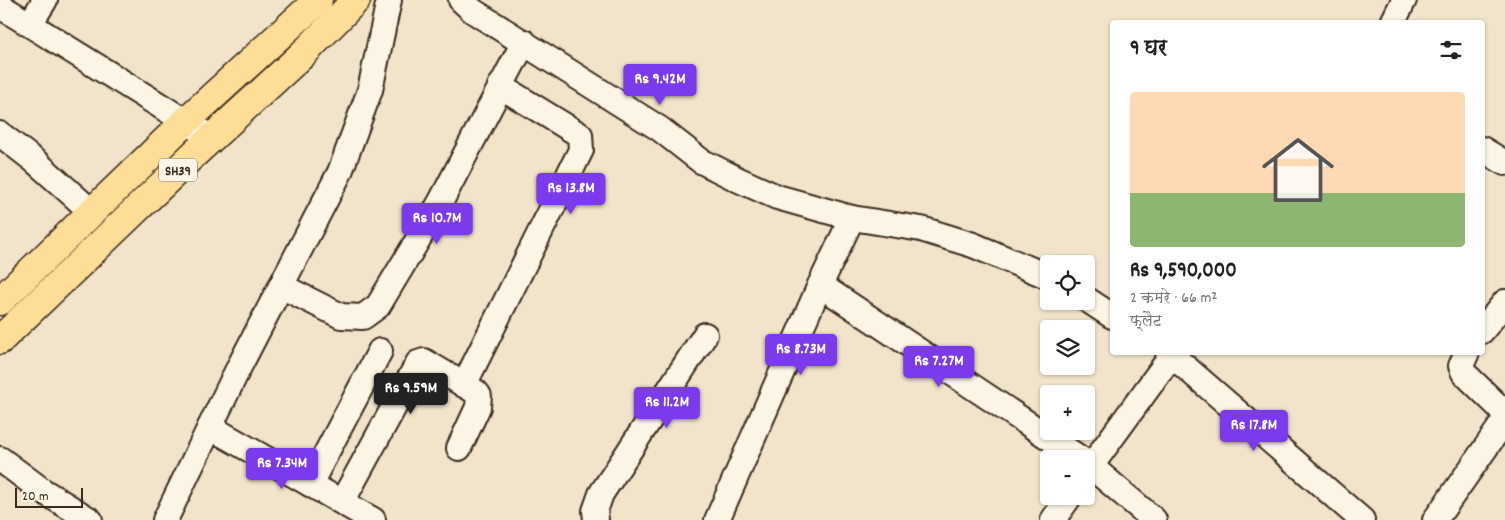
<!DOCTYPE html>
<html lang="hi">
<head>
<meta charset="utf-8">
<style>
	body { margin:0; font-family:Dekko,"Playpen Sans Deva",sans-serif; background:#f2f2f2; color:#202124; height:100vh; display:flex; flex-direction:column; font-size:19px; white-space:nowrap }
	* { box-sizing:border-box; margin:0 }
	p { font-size:16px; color:#757577 }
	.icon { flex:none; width:28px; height:28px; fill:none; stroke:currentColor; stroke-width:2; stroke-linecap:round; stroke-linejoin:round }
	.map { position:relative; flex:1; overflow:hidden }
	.sheet { position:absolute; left:1110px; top:20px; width:375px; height:335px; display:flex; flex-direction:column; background:#fff; border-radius:5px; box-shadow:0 1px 4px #0004 }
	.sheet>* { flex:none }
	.controls { position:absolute; left:1040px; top:255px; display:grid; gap:10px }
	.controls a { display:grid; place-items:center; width:55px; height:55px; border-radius:5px; background:#fff; box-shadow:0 1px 4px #0004; font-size:25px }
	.scale { position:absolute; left:15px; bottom:12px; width:68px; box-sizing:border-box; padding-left:5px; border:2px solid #3b2a1e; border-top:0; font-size:14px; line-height:18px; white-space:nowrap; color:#3b2a1e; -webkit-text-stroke:4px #fcf5e5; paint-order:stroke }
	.price { position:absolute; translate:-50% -42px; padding:0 11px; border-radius:5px; background:#7c3aed; color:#fff; font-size:16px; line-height:32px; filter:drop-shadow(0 1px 2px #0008) }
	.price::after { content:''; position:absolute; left:50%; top:30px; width:15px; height:11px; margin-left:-8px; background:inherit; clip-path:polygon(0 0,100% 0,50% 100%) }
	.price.on { background:#222; color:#fff }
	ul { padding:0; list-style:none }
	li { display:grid; align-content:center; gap:10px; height:265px; padding:0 20px }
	li span { display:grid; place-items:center; height:155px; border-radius:5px; color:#555 }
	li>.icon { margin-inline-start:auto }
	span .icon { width:90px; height:90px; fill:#fffc; stroke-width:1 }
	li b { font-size:21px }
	h2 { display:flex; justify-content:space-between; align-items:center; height:60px; padding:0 20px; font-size:21px }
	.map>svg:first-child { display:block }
</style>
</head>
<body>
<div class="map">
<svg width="1505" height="520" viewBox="0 0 1505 520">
	<rect width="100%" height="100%" fill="#f1e4cb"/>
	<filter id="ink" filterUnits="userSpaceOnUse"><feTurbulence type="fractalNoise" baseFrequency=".02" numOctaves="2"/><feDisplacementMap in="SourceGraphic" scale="10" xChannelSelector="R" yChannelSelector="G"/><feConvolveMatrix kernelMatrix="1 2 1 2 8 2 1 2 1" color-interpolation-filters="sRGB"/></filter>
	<g filter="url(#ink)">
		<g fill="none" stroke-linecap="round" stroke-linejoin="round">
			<g stroke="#3b2a1e" stroke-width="28">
				<g id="minor">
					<path d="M461 0 473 11 660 129 701 161 739 180 777 197 852 218 921 229 973 245 1049 277"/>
					<path d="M0 6 212 138"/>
					<path d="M1393 22 1404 0"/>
					<path d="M30 24 45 0"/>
					<path d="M0 134 36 162 93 213"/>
					<path d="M1482 149 1505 163"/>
					<path d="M820 285 1081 459"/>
					<path d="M281 286 341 316 363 317 378 306 440 203 524 42"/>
					<path d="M1086 299 1112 316"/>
					<path d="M1482 331 1505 302"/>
					<path d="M1168 352 1362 520"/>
					<path d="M464 385 581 150 580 135 500 86"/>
					<path d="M210 427 373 520"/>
					<path d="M0 459 43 491 90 520"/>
					<path d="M1086 462 1154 520"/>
					<path d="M1086 473 1172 355"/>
					<path d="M310 484 380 351"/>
					<path d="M342 502 418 363 424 361 476 392 479 396 478 407 459 448"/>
					<path d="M165 520 239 367 340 172 370 90 389 0"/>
					<path d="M596 520 595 511 601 494 705 335"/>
					<path d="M717 520 820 285 852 218"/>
					<path d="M1053 520 1070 496"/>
					<path d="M1435 520 1503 423 1504 415 1500 408 1464 373 1461 366 1467 352"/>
				</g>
			</g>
			<g stroke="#3b2a1e" stroke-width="31">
				<g id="primary">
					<path d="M0 301 186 121 318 0"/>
					<path d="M0 340 192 156 303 54 356 0"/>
				</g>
			</g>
			<use href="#minor" stroke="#fcf5e5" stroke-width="24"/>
			<use href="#primary" stroke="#fedd96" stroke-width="28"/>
		</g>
	</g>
	<g text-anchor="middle" stroke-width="4" stroke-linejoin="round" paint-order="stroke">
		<rect fill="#fcf5e5" stroke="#75675a" stroke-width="1" x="159" y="158.5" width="38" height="23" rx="4"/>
		<g font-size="14" font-weight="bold" fill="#3b2a1e">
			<text x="178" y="175">SH39</text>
		</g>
	</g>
</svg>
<div class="controls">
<a><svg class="icon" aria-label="locate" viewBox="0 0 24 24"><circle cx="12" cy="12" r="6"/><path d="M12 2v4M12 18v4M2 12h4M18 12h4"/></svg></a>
<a><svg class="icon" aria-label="layers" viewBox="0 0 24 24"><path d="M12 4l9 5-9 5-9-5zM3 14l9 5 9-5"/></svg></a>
<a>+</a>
<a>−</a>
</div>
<div class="scale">20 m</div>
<b class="price" style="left:660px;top:106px">Rs 9.42M</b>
<b class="price" style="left:571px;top:215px">Rs 13.8M</b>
<b class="price" style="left:437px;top:245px">Rs 10.7M</b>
<b class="price" style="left:801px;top:376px">Rs 8.73M</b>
<b class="price" style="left:939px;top:388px">Rs 7.27M</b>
<b class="price on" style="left:411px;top:415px">Rs 9.59M</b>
<b class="price" style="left:667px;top:429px">Rs 11.2M</b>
<b class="price" style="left:1254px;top:452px">Rs 17.8M</b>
<b class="price" style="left:282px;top:490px">Rs 7.34M</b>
<section class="sheet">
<h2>9 घर<svg class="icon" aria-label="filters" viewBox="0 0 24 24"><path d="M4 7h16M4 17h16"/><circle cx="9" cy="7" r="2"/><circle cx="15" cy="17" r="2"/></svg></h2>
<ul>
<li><span style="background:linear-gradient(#ffd9b3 65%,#8fb573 0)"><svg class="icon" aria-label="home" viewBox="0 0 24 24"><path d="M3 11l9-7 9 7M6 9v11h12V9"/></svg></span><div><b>Rs 9,590,000</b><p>2 कमरे · 66 m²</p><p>फ़्लैट</p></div></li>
</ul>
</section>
</div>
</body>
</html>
